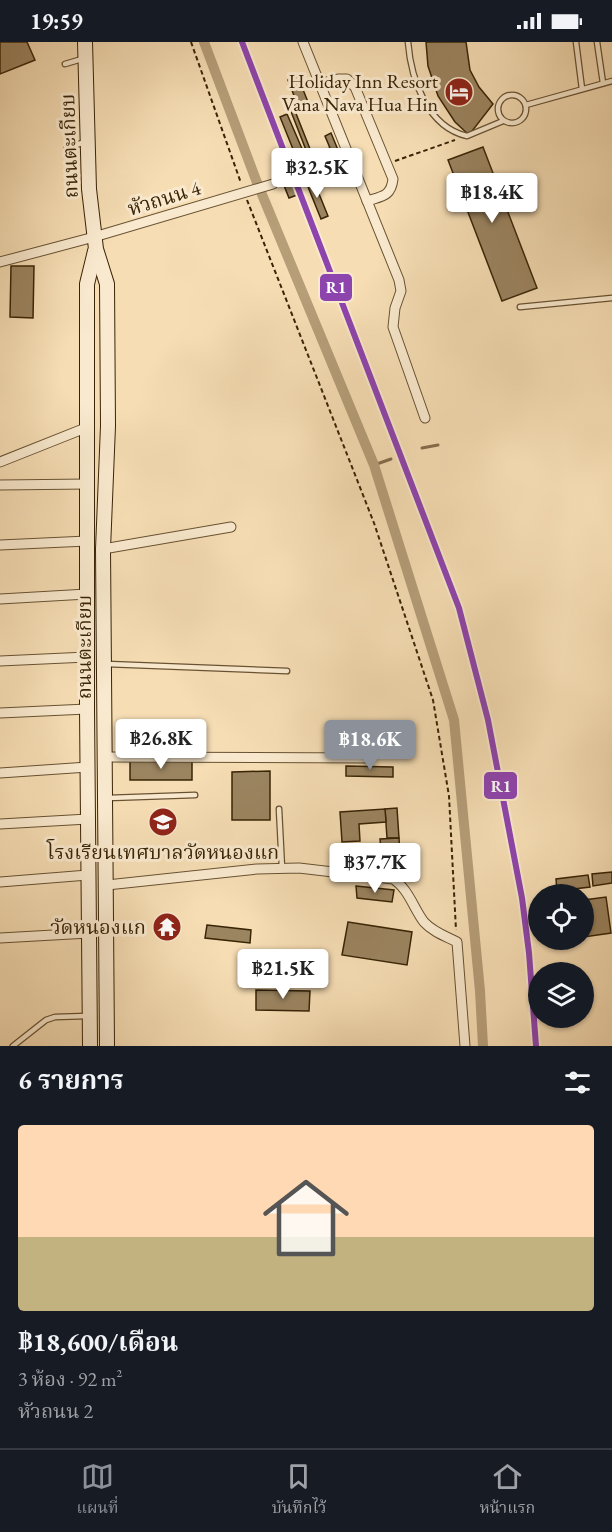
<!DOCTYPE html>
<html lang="th">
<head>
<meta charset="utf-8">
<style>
	body { margin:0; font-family:"EB Garamond","Noto Serif Thai",serif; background:#242831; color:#f1f3f6; height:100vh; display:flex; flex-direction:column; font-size:22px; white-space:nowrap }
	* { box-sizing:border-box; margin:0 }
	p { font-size:20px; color:#9ea1a6 }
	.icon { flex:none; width:33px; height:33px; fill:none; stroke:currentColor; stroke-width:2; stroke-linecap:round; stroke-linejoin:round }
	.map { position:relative; height:1004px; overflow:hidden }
	.panel { display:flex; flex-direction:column; background:#171b24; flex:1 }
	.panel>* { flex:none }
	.controls { position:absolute; left:528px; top:842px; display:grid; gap:12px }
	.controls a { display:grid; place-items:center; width:66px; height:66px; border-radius:50%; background:#171b24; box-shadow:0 2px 4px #0004; font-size:30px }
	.price { position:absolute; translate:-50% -51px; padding:0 14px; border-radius:6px; background:#fff; color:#222; font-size:20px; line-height:39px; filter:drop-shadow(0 2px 3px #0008) }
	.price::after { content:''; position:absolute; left:50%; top:36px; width:18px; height:14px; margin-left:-9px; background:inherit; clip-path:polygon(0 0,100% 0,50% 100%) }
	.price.current { background:#8c9099; color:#fff }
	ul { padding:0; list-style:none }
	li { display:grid; align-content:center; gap:12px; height:318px; padding:0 18px }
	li+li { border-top:2px solid #363941 }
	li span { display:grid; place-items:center; height:186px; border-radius:6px; color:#555 }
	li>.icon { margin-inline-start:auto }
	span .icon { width:108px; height:108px; fill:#fffc; stroke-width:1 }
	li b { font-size:26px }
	h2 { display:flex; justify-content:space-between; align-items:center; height:72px; padding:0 18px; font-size:26px }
	.status { display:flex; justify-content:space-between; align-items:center; height:42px; padding:0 30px; background:#171b24; direction:ltr }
	.status svg { height:16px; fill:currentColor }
	.tabs { display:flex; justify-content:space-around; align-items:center; height:84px; border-top:2px solid #363941; background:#171b24; font-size:16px; color:#9ea1a6 }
	.tabs a { display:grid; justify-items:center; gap:3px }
	.tabs .current { color:#8c9099 }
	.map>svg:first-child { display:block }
</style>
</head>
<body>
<div class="status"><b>19:59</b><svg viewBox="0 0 49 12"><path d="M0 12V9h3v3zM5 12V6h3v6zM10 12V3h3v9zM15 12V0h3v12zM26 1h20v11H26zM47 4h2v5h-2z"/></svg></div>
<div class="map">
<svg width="612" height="1004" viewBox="0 0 612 1004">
	<rect width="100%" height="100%" fill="#f6ddb4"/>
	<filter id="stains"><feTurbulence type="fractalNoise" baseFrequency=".00333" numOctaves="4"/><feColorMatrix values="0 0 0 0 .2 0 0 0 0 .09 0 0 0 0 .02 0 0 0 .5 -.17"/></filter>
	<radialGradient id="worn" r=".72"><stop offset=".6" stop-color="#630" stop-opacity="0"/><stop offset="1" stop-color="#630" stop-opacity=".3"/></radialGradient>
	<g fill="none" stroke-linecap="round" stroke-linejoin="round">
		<g stroke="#846d4b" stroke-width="3">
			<path d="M422 406 438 403"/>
			<path d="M374 423 391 417"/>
		</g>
		<path stroke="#b69e79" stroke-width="10" d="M204 0 256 138 374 423 454 678 480 949 483 1004"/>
	</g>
	<g fill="#9b8460" stroke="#392406" stroke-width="1.5">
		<path d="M0 0H27L35 18 0 32Z"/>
		<path d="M426 0H466L470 28 479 45 493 62 469 93 455 80 438 54 428 24Z"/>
		<path d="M298 35 308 60 298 64 288 38Z"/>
		<path d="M300 63 302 67 295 69 312 112 308 113 290 67Z"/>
		<path d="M287 72 303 109 295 112 280 75Z"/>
		<path d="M331 91 343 120 336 123 331 112 319 117 316 111 330 106 325 94Z"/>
		<path d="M483 105 537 246 502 259 448 118Z"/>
		<path d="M316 111 325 131 313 137 304 117Z"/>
		<path d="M281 113 297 153 289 156 273 116Z"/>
		<path d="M313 137 328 174 321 177 306 140Z"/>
		<path d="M11 224H34L33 276 10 275Z"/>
		<rect x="130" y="719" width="62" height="19"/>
		<path d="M346 724 393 725V735L346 734Z"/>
		<path d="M270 729V778H232V730Z"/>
		<path d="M397 766 399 796H387L385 767Z"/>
		<path d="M385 767 386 780 359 782 360 799 342 800 340 770Z"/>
		<path d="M399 796 401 830 383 831 380 797Z"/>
		<path d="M612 830V841L593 844 592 832Z"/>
		<path d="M588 833 590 845 557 849 556 837Z"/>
		<path d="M356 844 394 848 392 860 357 856Z"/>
		<path d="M606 855 611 891 584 895V858Z"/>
		<path d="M348 880 412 890 407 923 342 913Z"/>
		<path d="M207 883 251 888 250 901 205 896Z"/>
		<path d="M256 948 310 949 309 969 256 968Z"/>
	</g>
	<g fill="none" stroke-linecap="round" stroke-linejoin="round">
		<g stroke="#685232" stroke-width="7">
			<g id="lane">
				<path d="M408 0C411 37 427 85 467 94L503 79"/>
				<path d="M576 0 582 47"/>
				<path d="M597 0 603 41"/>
				<path d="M65 22 82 17"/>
				<circle cx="512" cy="67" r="14"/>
				<path d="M526 63 612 39"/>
				<path d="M67 106 85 100"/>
				<path d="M520 265 612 256"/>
				<path d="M107 622 287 629"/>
				<path d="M108 756 195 753"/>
				<path d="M279 767 282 826"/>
				<path d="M13 1004 46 978 55 975 87 974"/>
			</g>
		</g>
		<g stroke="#685232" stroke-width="11">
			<g id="street">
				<path d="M303 0 399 238 401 249 395 266 393 285 425 376"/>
				<path d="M319 42 338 37H347L355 45 393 137C391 154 383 154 367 159"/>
				<path d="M0 220 94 195 273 142"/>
				<path d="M0 420 88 385"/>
				<path d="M0 443 88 442"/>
				<path d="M0 503 87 499"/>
				<path d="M103 507 231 485"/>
				<path d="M0 557 87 552"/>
				<path d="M0 619 87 615"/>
				<path d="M0 671 87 667"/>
				<path d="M104 715 370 716"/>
				<path d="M0 731 88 725"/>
				<path d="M0 782 88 777"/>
				<path d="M0 840 88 833"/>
				<path d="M107 843 257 827 299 826 393 837C408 846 414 867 424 880 433 890 445 894 457 900L465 1004"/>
				<path d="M0 896 89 891"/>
			</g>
		</g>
		<g stroke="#392406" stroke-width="16">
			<g id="secondary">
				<path d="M85 0 89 147 96 207 107 242 108 384 103 507 107 1004"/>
				<path d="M90 1004 87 667V242L95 209"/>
			</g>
		</g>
		<g stroke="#392406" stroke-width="2" stroke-dasharray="4.5 3" stroke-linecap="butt">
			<path d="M191 0 241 141"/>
			<path d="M395 119 455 98"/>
			<path d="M247 158 374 481 433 658 449 754 456 888"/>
		</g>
		<use href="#lane" stroke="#f9e9ce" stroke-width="4.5"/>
		<use href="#street" stroke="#f9e9ce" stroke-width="9"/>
		<use href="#secondary" stroke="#f9e9ce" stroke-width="14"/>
		<g stroke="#f9e9ce" stroke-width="10">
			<path id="rail-1" d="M242 0 459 566 488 678 522 856 529 911 536 1004"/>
		</g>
		<use href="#rail-1" stroke="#8e44ad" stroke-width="6"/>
	</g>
	<defs>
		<g id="hotel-disc" transform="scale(1.5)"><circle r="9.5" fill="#8f2418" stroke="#f9e9ce"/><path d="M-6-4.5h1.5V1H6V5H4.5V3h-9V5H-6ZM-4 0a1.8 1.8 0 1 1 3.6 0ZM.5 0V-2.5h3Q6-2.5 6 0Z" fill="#fff"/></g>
		<g id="school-disc" transform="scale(1.5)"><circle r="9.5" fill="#8f2418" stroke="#f9e9ce"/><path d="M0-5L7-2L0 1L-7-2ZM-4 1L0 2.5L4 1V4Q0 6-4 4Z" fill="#fff"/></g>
		<g id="temple-disc" transform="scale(1.5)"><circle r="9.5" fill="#8f2418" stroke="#f9e9ce"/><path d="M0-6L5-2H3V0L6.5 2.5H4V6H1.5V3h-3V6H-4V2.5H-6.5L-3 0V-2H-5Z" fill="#fff"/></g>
	</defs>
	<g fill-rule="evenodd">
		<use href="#hotel-disc" x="459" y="50"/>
		<use href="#school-disc" x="163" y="780"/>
		<use href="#temple-disc" x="167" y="885"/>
	</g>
	<g text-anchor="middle" stroke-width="6" stroke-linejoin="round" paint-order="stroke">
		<g font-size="20" fill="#392406" stroke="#f9e9ce" text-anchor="end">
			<text x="438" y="46">Holiday Inn Resort<tspan x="438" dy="23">Vana Nava Hua Hin</tspan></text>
			<text x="163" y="817" text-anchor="middle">โรงเรียนเทศบาลวัดหนองแก</text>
			<text x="146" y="892">วัดหนองแก</text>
		</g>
		<g font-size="20" fill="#392406" stroke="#f9e9ce">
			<text transform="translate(69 104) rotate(-92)" y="7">ถนนตะเกียบ</text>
			<text transform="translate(164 156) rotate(-17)" y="7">หัวถนน 4</text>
			<text transform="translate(84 605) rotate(-90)" y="7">ถนนตะเกียบ</text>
		</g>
	</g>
	<g stroke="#f9e9ce" stroke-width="2">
		<rect x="319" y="231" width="34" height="29" rx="6" fill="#8e44ad"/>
		<rect x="483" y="729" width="35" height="29" rx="6" fill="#8e44ad"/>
	</g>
	<g font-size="16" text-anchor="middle" font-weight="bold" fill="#fff">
		<text x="336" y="251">R1</text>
		<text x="501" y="750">R1</text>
	</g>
	<rect width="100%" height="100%" filter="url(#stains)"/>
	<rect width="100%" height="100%" fill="url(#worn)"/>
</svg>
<div class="controls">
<a><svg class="icon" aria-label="locate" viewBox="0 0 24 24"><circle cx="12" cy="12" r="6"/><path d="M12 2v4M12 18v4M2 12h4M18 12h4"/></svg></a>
<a><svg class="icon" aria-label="layers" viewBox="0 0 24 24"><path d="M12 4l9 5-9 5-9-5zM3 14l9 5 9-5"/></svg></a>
</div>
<b class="price" style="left:317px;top:157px">฿32.5K</b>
<b class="price" style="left:492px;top:182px">฿18.4K</b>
<b class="price" style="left:161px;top:728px">฿26.8K</b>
<b class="price current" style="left:370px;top:729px">฿18.6K</b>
<b class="price" style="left:375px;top:852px">฿37.7K</b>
<b class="price" style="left:283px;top:958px">฿21.5K</b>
</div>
<section class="panel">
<h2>6 รายการ<svg class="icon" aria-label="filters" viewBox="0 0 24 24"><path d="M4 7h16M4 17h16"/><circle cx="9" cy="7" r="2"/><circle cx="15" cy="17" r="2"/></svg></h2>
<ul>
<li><span style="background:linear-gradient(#ffd9b3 60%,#c2b280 0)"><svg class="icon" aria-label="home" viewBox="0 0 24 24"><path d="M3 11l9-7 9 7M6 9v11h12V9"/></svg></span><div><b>฿18,600/เดือน</b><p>3 ห้อง · 92 m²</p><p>หัวถนน 2</p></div></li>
</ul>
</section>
<nav class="tabs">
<a class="current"><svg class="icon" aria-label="map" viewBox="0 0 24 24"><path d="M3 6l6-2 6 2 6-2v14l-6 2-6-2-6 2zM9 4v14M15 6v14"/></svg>แผนที่</a>
<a><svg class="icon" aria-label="saved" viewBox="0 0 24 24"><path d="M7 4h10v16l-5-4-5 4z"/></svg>บันทึกไว้</a>
<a><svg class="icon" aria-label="home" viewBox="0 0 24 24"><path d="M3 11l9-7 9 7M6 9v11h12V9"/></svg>หน้าแรก</a>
</nav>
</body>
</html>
